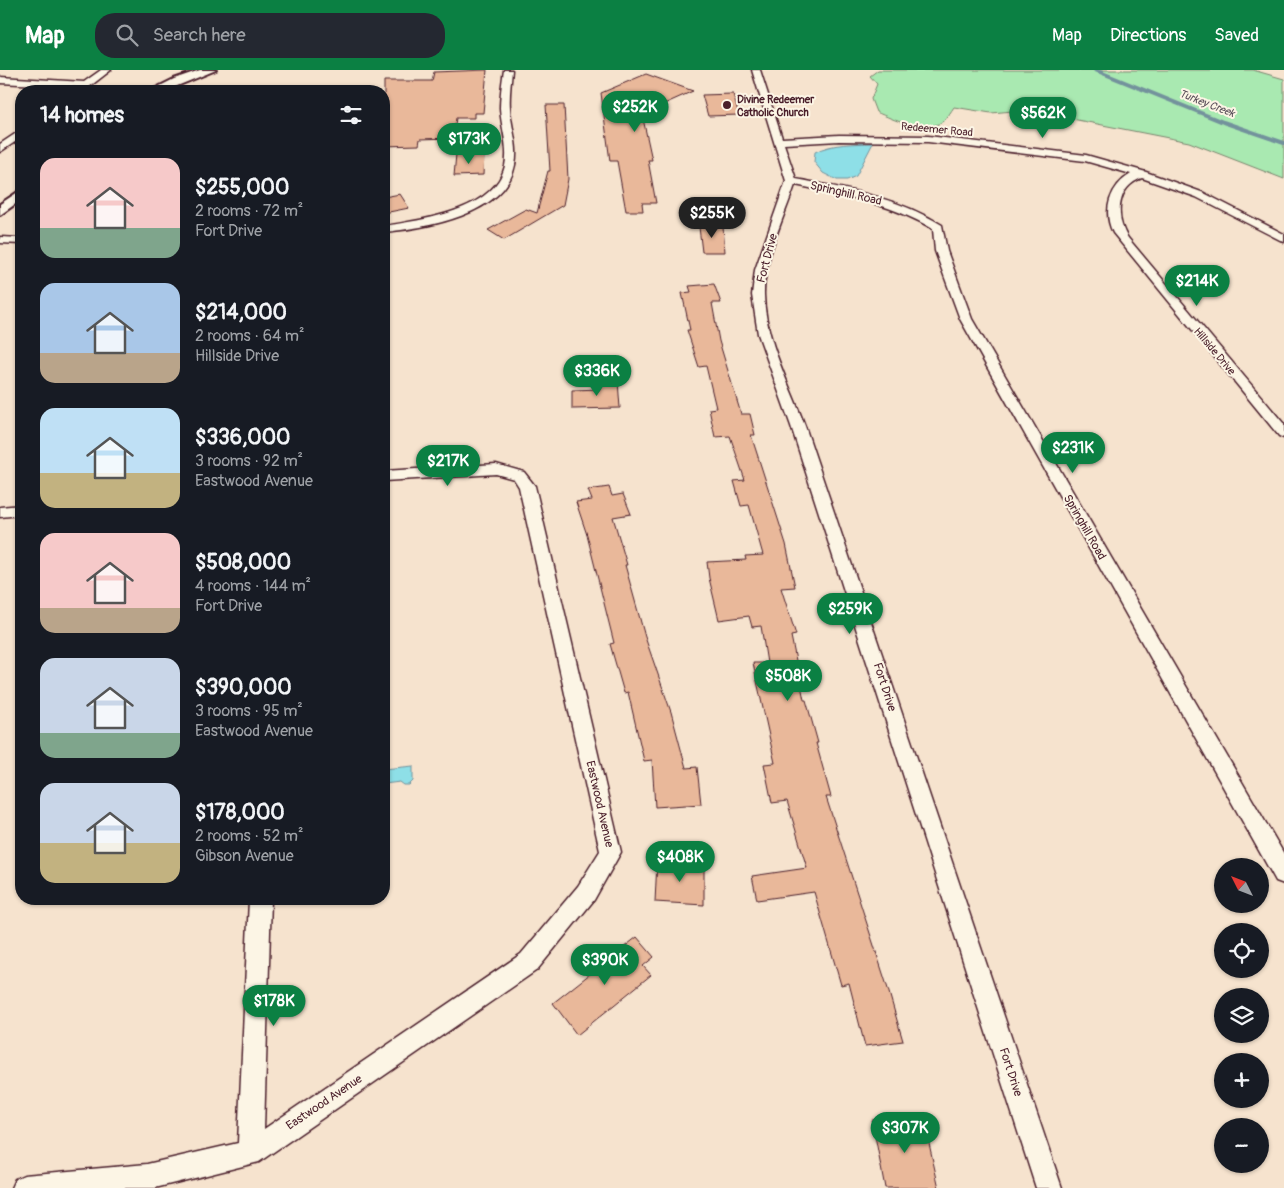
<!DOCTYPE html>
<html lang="en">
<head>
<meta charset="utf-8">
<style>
	body { margin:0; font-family:Pangolin,sans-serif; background:#242831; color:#f1f3f6; height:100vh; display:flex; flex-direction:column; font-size:19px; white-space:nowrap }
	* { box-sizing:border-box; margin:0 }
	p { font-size:16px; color:#9ea1a6 }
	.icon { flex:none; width:28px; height:28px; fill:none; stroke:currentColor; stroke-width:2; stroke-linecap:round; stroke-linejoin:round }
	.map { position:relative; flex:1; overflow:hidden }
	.drawer { position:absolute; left:15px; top:15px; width:375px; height:820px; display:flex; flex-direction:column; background:#171b24; border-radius:20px; box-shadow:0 1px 4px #0004 }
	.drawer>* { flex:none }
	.needle { width:32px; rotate:312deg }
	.fabs { position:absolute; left:1214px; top:788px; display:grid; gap:10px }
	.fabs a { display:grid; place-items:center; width:55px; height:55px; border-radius:50%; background:#171b24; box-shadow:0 1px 4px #0004; font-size:25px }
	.price { position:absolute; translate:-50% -42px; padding:0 11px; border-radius:18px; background:#0b8043; color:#fff; font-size:16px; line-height:32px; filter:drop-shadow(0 1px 2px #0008) }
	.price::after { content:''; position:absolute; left:50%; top:30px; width:15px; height:11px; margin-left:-8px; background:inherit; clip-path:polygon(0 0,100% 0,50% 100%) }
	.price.on { background:#222; color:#fff }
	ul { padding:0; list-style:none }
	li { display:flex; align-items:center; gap:15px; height:125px; padding:0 25px }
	li span { display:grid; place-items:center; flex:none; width:140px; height:100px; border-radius:15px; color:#555 }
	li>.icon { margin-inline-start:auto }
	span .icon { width:60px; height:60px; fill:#fffc; stroke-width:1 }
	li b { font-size:21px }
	h2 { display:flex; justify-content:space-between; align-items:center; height:60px; padding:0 25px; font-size:21px }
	header { display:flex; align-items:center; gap:30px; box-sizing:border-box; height:70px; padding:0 25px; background:#0b8043; color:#fff }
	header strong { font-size:24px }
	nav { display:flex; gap:28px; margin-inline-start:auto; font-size:18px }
	.search { width:350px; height:45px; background:#242831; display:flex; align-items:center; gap:12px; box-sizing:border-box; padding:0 18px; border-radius:20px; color:#9ea1a6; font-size:19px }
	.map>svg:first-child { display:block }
</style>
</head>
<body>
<header>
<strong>Map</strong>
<div class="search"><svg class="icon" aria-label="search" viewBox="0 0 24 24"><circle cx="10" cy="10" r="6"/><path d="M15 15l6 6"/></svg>Search here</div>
<nav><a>Map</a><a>Directions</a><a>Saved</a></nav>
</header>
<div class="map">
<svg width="1284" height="1118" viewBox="0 0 1284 1118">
	<rect width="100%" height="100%" fill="#f6e3ce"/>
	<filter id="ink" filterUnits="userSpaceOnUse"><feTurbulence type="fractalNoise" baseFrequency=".02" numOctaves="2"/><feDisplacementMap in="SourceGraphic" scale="10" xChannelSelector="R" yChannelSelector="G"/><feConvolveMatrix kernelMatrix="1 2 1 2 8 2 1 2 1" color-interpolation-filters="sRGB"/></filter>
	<g filter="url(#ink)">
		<path fill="#a9e9b1" stroke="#7a846e" d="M878 0H1253L1284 9V109L1189 72 1067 48 1035 39 991 43 954 37C951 41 947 49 942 52 922 64 895 50 876 42L871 29 877 14 870 6Z"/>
		<g fill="#8edfe7" stroke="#73929c">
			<path d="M873 73 856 106 847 110H837L823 103 814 92 815 82C833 73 853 74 873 73Z"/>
			<path d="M413 696V711L409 715H404L400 712 384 714V699Z"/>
		</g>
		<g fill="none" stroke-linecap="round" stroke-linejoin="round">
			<path stroke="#73929c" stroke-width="4" d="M1095 0 1223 52 1284 73"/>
		</g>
		<g fill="#e9b89a" stroke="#4a1f2b">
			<path d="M487 0 483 43H474V48H456L453 68 420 69 419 75 384 76V11H432L434 2Z"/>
			<path d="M646 4 693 21 642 44 652 90H648L656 133H642L643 141H626L617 91H610L601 23Z"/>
			<path d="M733 24 739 45 708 46 702 25Z"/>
			<path d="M546 35H564L568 109 563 135 504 170 488 160 526 139 537 143 548 101H550Z"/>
			<path d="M484 83 483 105 454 106 456 84Z"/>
			<path d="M400 124 409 138 384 143V127Z"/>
			<path d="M699 157H723L725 182H702Z"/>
			<path d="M714 214 721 233H712L719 271 741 344H750L755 365H751L786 474 795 517 781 518 796 565 791 566 804 630H806L818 673H816L831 727H826L888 919 903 971 865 976 849 913 841 915 814 822 757 830 752 806 807 798 787 731 772 733 764 694 775 693 753 593H767L761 556 752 557 749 546 719 550 709 508 707 492 746 490 745 486 763 485 749 435 741 436 734 411 745 410 730 366 715 367 709 339 716 338 706 296 699 297 687 260H690L682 223 691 222 689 216Z"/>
			<path d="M618 311 620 338 572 339V320L601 319V312Z"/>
			<path d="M609 417 612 426 623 424 631 444 613 447 627 495H625L645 567 671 642 686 698 697 697 701 734 655 737 652 690 644 691 628 622 624 623 610 574 614 573 587 465 576 432 592 430 588 420Z"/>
			<path d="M657 791 684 792V795L704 796V835L655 832Z"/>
			<path d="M637 867 654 887 643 896 651 905 577 965 553 933Z"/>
			<path d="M923 1047 939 1118H885L872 1050Z"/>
		</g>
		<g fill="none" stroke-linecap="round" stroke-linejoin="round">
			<g stroke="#4a1f2b" stroke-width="3">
				<g id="minor">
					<path d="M101 0H111L84 21H74L77 17 0 13V7L84 12Z"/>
					<path d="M504 0H512C511 13 509 26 510 38 511 57 519 76 515 95 505 145 426 158 384 162V156C422 150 494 141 505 96 509 77 501 57 500 38 500 26 502 13 504 0Z"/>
					<path d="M752 0H760L782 68 839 65 928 66 1086 85 1146 102 1204 123 1284 164V172L1196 127 1142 108C1116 117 1115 148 1128 168L1284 354V368L1279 366 1113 163C1102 141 1110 116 1131 104L1085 91 928 72 839 71 784 74 796 109C847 119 897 127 942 155L947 181 972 249 1284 784V814L1276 811 960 249 935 181 933 159C890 133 843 125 795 115 784 147 763 191 764 225 765 270 790 315 805 356L1062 1118H1036L791 356 758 264 752 225 755 200 786 111Z"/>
					<path d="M21 60V68L0 82V74Z"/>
					<path d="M0 167 21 168V174L0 173Z"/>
					<path d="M496 394 524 402 535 416 621 782 594 830 537 900 259 1092 155 1118H11L15 1109 24 1105 147 1094 238 1073 249 829H271L264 1059 521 884 578 816 600 781 519 417 514 409 496 404 384 411V401Z"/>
					<path d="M21 435V445L0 447V437Z"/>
				</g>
			</g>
			<g stroke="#4a1f2b" stroke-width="4">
				<g id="tertiary">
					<path d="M200 0H216L165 21H150L174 9Z"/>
					<path d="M21 120V130L0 145V134Z"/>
				</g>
			</g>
			<use href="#minor" fill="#fcf5e5" fill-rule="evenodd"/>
			<use href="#tertiary" fill="#fcf5e5" fill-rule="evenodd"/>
		</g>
	</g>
	<circle fill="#4a1f2b" stroke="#fcf5e5" stroke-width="2" cx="727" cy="35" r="5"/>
	<g text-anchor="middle" stroke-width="4" stroke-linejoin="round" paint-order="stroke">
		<g font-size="11" font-weight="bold" fill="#4a1f2b" stroke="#fcf5e5" text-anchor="start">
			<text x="737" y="33">Divine Redeemer<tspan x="737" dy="13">Catholic Church</tspan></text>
		</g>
		<g font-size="11" font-style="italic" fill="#5b4f5a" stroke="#fcf5e5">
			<text transform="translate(1207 33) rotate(21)" y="4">Turkey Creek</text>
		</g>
		<g font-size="11" fill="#4a1f2b" stroke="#fcf5e5">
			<text transform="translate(937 59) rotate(5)" y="4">Redeemer Road</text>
			<text transform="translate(1215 281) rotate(50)" y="4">Hillside Drive</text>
		</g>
		<g font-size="12" fill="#4a1f2b" stroke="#fcf5e5">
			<text transform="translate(846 123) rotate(13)" y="4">Springhill Road</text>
			<text transform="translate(767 188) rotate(-75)" y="4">Fort Drive</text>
			<text transform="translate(1085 457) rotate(60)" y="4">Springhill Road</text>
			<text transform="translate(885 617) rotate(72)" y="4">Fort Drive</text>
			<text transform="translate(600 734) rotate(77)" y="4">Eastwood Avenue</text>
			<text transform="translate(1011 1002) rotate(72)" y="4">Fort Drive</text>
			<text transform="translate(324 1032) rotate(-34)" y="4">Eastwood Avenue</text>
		</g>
	</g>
</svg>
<div class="fabs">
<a><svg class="needle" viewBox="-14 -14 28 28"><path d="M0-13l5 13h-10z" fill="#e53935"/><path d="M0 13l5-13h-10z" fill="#9ea1a6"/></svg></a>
<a><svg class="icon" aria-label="locate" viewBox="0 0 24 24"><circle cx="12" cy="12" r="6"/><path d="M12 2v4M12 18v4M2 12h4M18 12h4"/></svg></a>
<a><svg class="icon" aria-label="layers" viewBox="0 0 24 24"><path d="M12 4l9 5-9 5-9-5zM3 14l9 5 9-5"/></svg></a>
<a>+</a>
<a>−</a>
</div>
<b class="price" style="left:635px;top:63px">$252K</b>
<b class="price" style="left:1043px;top:69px">$562K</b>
<b class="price" style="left:469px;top:95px">$173K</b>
<b class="price on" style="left:712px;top:169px">$255K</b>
<b class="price" style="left:1197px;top:237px">$214K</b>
<b class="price" style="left:597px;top:327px">$336K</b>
<b class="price" style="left:1073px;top:404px">$231K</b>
<b class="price" style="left:448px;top:417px">$217K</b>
<b class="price" style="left:850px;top:565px">$259K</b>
<b class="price" style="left:788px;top:632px">$508K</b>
<b class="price" style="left:680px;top:813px">$408K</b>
<b class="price" style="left:605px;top:916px">$390K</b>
<b class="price" style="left:274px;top:957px">$178K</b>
<b class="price" style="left:905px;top:1084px">$307K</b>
<section class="drawer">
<h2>14 homes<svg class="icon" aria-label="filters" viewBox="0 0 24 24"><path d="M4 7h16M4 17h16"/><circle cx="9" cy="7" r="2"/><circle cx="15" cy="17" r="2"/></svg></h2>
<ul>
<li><span style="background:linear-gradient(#f6c9c9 70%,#7fa58c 0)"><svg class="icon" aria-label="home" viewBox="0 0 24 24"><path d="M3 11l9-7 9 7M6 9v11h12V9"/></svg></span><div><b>$255,000</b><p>2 rooms · 72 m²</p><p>Fort Drive</p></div></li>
<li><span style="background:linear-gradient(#a9c7e8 70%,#b9a48a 0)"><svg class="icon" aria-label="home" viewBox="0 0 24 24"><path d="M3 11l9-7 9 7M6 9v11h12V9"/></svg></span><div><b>$214,000</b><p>2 rooms · 64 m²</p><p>Hillside Drive</p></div></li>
<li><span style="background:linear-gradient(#bfe0f5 65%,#c2b280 0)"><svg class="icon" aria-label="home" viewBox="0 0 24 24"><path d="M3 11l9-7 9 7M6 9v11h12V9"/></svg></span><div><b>$336,000</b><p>3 rooms · 92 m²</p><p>Eastwood Avenue</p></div></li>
<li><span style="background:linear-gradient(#f6c9c9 75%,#b9a48a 0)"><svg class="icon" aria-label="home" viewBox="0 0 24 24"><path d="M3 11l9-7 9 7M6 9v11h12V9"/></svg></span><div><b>$508,000</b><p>4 rooms · 144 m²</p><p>Fort Drive</p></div></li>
<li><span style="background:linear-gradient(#c9d6e8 75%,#7fa58c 0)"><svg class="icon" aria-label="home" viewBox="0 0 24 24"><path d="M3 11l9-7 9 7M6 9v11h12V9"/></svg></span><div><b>$390,000</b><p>3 rooms · 95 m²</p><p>Eastwood Avenue</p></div></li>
<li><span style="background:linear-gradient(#c9d6e8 60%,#c2b280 0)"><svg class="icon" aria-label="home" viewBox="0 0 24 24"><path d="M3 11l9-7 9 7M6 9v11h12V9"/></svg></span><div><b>$178,000</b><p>2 rooms · 52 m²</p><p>Gibson Avenue</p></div></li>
</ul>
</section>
</div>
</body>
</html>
